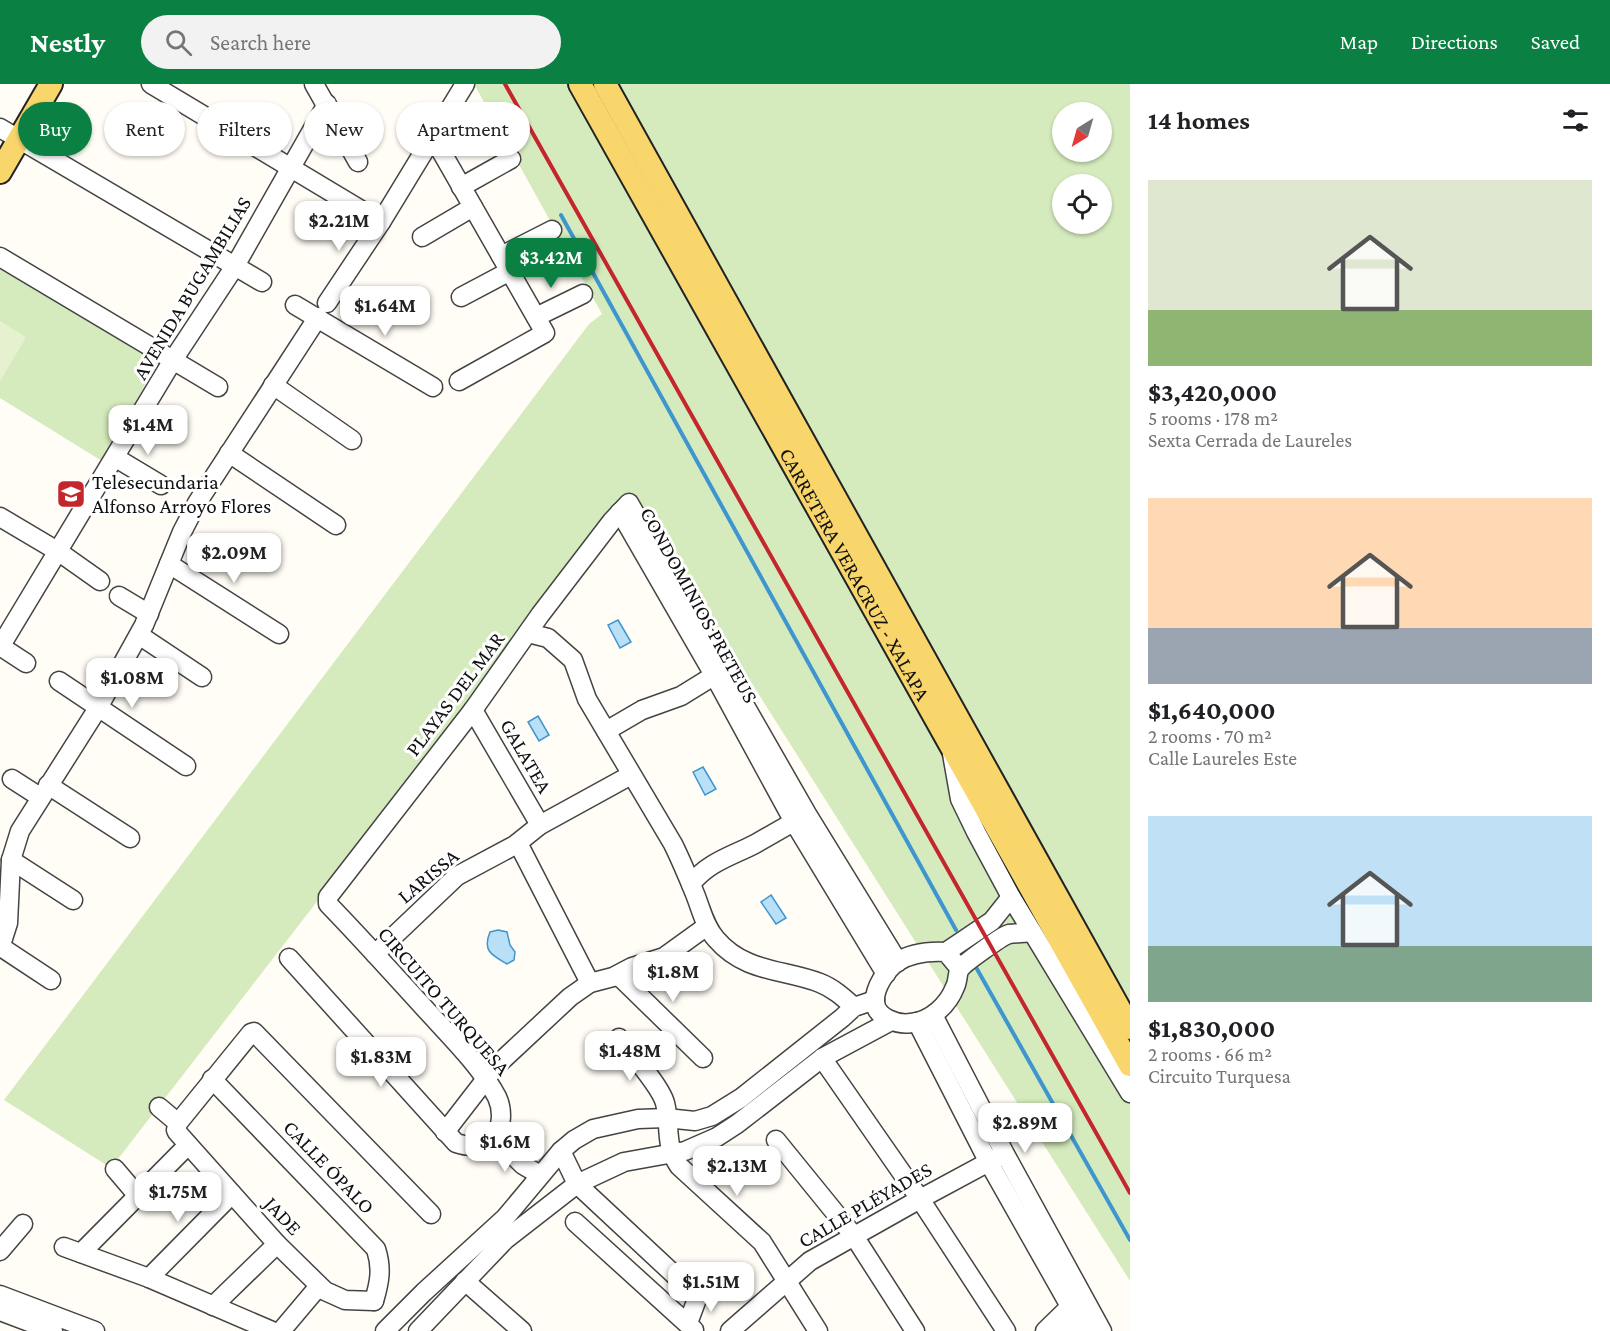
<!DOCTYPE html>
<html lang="en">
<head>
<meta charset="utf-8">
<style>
	body { margin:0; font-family:"Crimson Pro",serif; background:#f2f2f2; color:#202124; height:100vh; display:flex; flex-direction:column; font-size:22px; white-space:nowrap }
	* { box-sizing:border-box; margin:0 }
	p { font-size:20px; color:#757577 }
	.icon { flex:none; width:33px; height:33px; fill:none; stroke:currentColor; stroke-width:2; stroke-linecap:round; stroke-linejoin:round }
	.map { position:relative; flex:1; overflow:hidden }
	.sheet { display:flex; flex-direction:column; background:#fff; width:480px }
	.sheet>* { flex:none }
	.hud { position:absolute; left:18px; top:18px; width:570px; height:54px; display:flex; gap:12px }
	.needle { width:39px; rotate:217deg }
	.buttons { position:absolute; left:1052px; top:18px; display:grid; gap:12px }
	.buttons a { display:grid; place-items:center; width:60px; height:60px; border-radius:50%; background:#fff; box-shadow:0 2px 4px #0004; font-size:30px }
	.price { position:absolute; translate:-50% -51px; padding:0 14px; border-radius:12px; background:#fff; color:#222; font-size:20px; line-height:39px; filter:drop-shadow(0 2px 3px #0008) }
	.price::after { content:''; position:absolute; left:50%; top:36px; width:18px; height:14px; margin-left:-9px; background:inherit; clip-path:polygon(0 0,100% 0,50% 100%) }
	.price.active { background:#0b8043; color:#fff }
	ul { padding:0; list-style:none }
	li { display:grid; align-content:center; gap:12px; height:318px; padding:0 18px }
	li span { display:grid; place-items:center; height:186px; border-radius:0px; color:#555 }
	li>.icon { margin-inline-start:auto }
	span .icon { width:108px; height:108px; fill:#fffc; stroke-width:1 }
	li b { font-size:26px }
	h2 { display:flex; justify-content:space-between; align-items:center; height:72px; padding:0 18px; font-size:26px }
	.chip { padding:0 21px; border-radius:27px; background:#fff; box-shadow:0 2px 4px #0004; font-size:21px; line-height:54px }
	.chip.active { background:#0b8043; color:#fff }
	header { display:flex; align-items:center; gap:36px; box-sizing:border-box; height:84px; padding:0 30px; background:#0b8043; color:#fff }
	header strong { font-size:28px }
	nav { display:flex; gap:33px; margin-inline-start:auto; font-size:21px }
	.search { width:420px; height:54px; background:#f2f2f2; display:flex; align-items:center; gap:15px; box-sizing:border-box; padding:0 21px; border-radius:33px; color:#757577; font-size:22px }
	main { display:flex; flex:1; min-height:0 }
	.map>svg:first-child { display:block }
</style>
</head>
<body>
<header>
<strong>Nestly</strong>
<div class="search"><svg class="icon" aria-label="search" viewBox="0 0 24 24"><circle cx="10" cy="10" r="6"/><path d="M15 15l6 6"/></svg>Search here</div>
<nav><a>Map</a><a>Directions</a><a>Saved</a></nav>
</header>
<main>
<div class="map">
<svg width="1130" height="1247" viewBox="0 0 1130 1247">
	<rect width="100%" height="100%" fill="#fffdf5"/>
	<g fill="#d5ebbd" fill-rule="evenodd">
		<path d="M474 0H1130V1197L632 410 111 1084 4 1016 589 240 602 230ZM1062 28H1101V68H1062ZM1062 100H1101V140H1062Z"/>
		<path d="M0 184 158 278 102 377 0 314Z"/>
	</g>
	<path fill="#e6f2cf" d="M0 237 26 253 1 296H0Z"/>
	<g fill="#b9e0f7" stroke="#3f96cf" stroke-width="1.5">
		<path d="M618 536 631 558 620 564 608 541Z"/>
		<path d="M538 632 549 651 539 657 528 638Z"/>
		<path d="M703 683 716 705 705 711 693 688Z"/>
		<path d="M771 811 786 834 776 840 761 818Z"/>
		<path d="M498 846 507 848 510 861 515 868 514 876 507 880C492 871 482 867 490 848Z"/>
	</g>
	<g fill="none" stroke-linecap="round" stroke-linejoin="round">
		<g stroke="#3f96cf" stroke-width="4">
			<path d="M561 131 956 846"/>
			<path d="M977 885 1130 1156"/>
		</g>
		<g stroke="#444" stroke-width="21">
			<g id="minor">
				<path d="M151 0 381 138"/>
				<path d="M314 0 358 78"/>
				<path d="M0 44 262 198"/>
				<path d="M433 53 545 249 459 297"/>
				<path d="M461 103 511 75"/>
				<path d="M422 153 473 123"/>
				<path d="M501 172 552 146"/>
				<path d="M0 173 218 303"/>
				<path d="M461 213 510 187"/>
				<path d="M327 219 381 138 465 0"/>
				<path d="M295 221 433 303"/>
				<path d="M536 233 583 210"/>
				<path d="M273 301 352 356"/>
				<path d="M229 369 336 441"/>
				<path d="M116 374 161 401"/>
				<path d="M620 428 714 591 794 738 886 890"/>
				<path d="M0 433 59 468 100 497"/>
				<path d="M169 480 279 550"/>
				<path d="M119 512 149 530"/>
				<path d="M528 549 548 554 573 576 587 615 673 760C681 776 688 793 695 810 701 825 705 843 716 855 745 889 784 885 820 899 833 904 843 913 854 923"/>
				<path d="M139 551 202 593"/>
				<path d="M0 562 26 579"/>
				<path d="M0 563 173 276 235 182 327 20"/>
				<path d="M59 597 186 682"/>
				<path d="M473 626 540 741"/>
				<path d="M606 647 642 626 681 612 723 586"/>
				<path d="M952 670 960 715 976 748 1011 813 1130 1009"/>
				<path d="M12 695 40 713"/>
				<path d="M48 701 130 754"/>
				<path d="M518 759 590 899"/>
				<path d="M11 776 73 816"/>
				<path d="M691 800C708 778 732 772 755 760 771 751 788 741 804 732"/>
				<path d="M1 863 51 896"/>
				<path d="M0 864 8 839 11 776 20 747 98 624 144 541 182 448 197 419 318 233"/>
				<path d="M946 868 992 837 1011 813"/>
				<path d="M375 870 457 792 515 761 540 741 631 691"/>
				<path d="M289 874 456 1059C468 1063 481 1064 491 1055 503 1046 503 1026 497 1013 481 983 451 953 428 928 395 892 362 855 328 820V813L473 626 540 531 612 437 629 419 807 730 898 878"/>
				<path d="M960 885 946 868C929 867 911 869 897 878 886 886 874 904 875 918 876 934 898 941 911 939 931 937 948 921 955 903 958 898 957 889 960 885 964 879 1002 852 1009 850 1016 849 1025 849 1032 848"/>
				<path d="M618 891 703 974"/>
				<path d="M933 931 1005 1070 1102 1247"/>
				<path d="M917 938 988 1077 1084 1247"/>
				<path d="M619 954C631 969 661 1003 665 1019 671 1042 664 1060 679 1082L762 1158 818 1247"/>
				<path d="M822 974 920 1115 1006 1247"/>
				<path d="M212 995 376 1165C382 1184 380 1197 374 1217"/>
				<path d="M159 1023 178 1039"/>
				<path d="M445 1048 496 982 570 913 590 899 613 893 632 883 664 873 707 842"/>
				<path d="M494 1053 523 1081 540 1091"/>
				<path d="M776 1056 854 1152 915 1247"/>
				<path d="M561 1067 577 1100 696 1211 697 1215 688 1239"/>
				<path d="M115 1085 138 1112"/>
				<path d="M575 1138 694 1246"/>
				<path d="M64 1163 149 1194 272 1247"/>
				<path d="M0 1167 23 1140"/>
				<path d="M81 1169 188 1061"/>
				<path d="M149 1194 232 1110"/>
				<path d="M465 1197 522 1247"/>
				<path d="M0 1211 95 1247"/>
				<path d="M374 1217 345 1216 325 1207 277 1160 177 1048 176 1046 178 1039 251 949 254 948 431 1130"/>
				<path d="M213 1222 277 1160"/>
				<path d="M0 1227 53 1247"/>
				<path d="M281 1247 319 1202"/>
				<path d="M385 1247 424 1208 505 1134 561 1067 574 1056 593 1045 638 1035 666 1034 695 1037 712 1032 741 1014 842 934 854 923 875 916"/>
				<path d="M418 1247 505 1156 577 1100 624 1078 685 1067 717 1053 737 1040 822 974 891 937"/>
				<path d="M730 1247 810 1177 920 1115 998 1073"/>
				<path d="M1045 1247 1079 1214"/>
				<path d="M1065 1247 1086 1227"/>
			</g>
		</g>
		<g stroke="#222" stroke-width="26">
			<g id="major">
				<path id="s1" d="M580 0 1130 981"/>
				<path d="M605 0 1130 944"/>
				<path d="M0 88 51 0"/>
			</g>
		</g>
		<use href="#minor" stroke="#fff" stroke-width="18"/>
		<use href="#major" stroke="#f9d66b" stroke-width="22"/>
		<path stroke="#c4262e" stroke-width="4" d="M505 0 1130 1109"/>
	</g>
	<defs>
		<g id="school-square" transform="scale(1.5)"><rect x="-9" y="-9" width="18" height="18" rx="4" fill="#c4262e" stroke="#fff"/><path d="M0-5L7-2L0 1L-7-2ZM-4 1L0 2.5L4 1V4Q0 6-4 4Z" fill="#fff"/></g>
	</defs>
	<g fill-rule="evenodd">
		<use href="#school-square" x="71" y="410"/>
	</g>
	<g text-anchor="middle" stroke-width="6" stroke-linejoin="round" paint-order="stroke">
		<g font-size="21" fill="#111" stroke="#fff">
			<text transform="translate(192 204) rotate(-59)" y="7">AVENIDA BUGAMBILIAS</text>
			<text dy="7" stroke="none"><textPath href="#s1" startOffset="562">CARRETERA VERACRUZ - XALAPA</textPath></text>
			<text transform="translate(699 521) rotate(61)" y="7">CONDOMINIOS PRETEUS</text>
			<text transform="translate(455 610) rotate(-53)" y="7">PLAYAS DEL MAR</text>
			<text transform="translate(526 672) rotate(60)" y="7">GALATEA</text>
			<text transform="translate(428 792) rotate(-40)" y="7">LARISSA</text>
			<text transform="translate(444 917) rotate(49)" y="7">CIRCUITO TURQUESA</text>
			<text transform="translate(329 1083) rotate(46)" y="7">CALLE ÓPALO</text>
			<text transform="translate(865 1121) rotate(-30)" y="7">CALLE PLÉYADES</text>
			<text transform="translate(283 1132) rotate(47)" y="7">JADE</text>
		</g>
		<g font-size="21" fill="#111" stroke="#fff" text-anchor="start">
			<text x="92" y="405">Telesecundaria<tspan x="92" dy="24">Alfonso Arroyo Flores</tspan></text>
		</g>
	</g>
</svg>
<div class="buttons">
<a><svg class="needle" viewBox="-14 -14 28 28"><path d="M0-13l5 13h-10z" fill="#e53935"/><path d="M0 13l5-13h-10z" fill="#757577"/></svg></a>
<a><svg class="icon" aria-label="locate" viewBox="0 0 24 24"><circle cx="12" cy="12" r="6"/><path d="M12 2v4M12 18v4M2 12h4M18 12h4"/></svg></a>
</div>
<b class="price" style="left:339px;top:168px">$2.21M</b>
<b class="price active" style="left:551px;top:205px">$3.42M</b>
<b class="price" style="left:385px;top:253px">$1.64M</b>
<b class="price" style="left:148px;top:372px">$1.4M</b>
<b class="price" style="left:234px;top:500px">$2.09M</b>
<b class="price" style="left:132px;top:625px">$1.08M</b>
<b class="price" style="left:673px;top:919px">$1.8M</b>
<b class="price" style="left:630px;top:998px">$1.48M</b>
<b class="price" style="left:381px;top:1004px">$1.83M</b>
<b class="price" style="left:1025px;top:1070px">$2.89M</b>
<b class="price" style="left:505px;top:1089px">$1.6M</b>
<b class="price" style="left:737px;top:1113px">$2.13M</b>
<b class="price" style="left:178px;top:1139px">$1.75M</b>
<b class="price" style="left:711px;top:1229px">$1.51M</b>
<div class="hud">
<a class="chip active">Buy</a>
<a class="chip">Rent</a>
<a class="chip">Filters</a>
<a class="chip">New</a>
<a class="chip">Apartment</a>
</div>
</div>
<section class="sheet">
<h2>14 homes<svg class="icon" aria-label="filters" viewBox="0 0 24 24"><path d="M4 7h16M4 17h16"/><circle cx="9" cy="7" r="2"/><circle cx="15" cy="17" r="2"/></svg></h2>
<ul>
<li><span style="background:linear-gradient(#dfe7d0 70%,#8fb573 0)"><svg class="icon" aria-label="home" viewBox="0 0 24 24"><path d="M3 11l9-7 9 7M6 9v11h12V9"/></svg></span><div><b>$3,420,000</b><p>5 rooms · 178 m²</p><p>Sexta Cerrada de Laureles</p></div></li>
<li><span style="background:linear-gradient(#ffd9b3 70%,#9aa5b1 0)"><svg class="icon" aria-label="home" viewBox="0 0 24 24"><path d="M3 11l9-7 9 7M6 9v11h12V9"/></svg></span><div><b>$1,640,000</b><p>2 rooms · 70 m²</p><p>Calle Laureles Este</p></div></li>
<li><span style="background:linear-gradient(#bfe0f5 70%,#7fa58c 0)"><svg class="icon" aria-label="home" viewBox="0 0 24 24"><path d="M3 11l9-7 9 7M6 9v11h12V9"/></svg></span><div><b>$1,830,000</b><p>2 rooms · 66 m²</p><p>Circuito Turquesa</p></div></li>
</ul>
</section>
</main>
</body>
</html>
